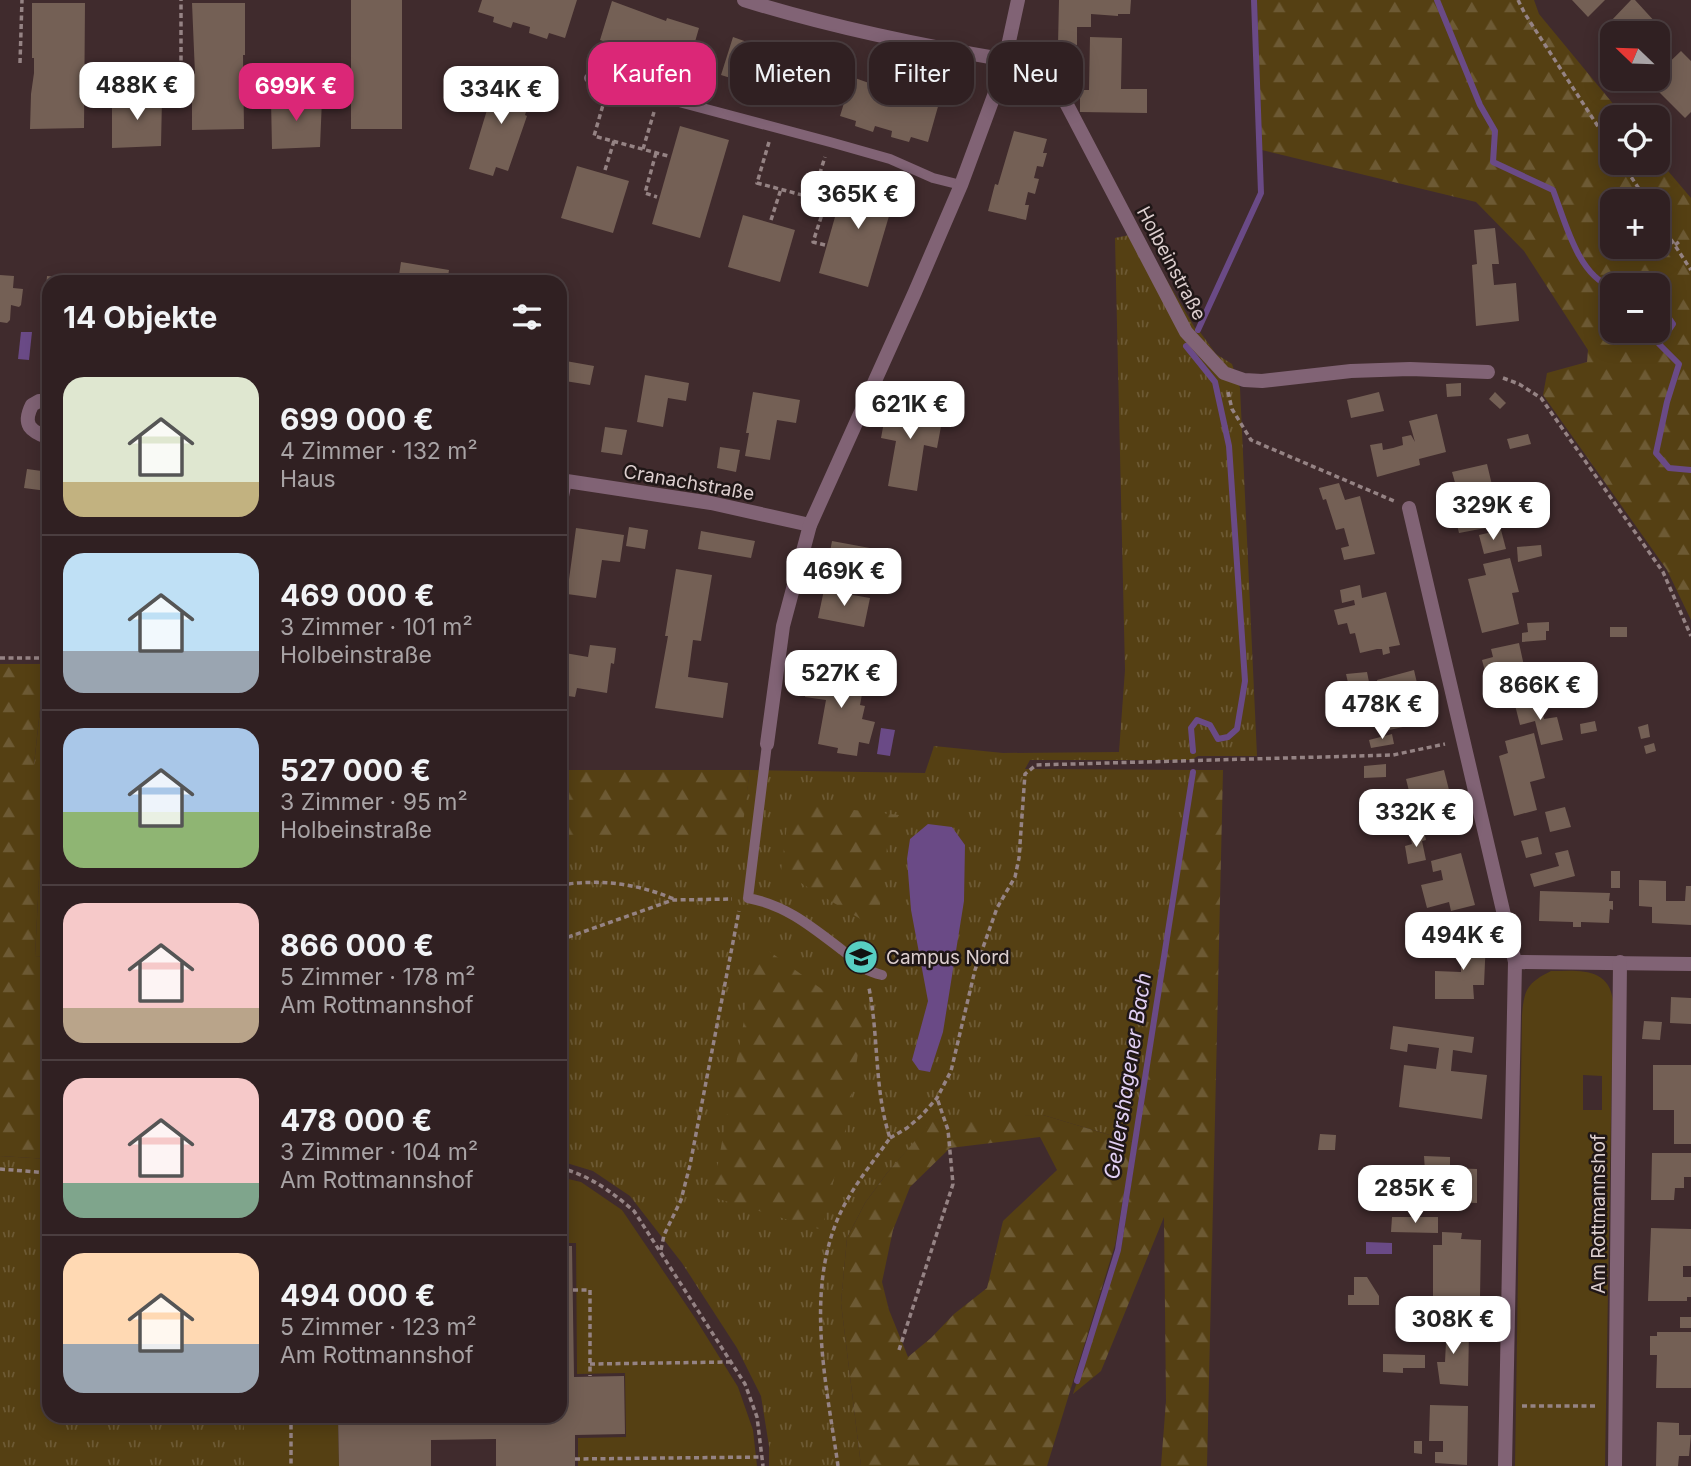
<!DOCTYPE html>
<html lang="de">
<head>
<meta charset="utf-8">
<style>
	body { margin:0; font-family:Inter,sans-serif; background:#3c2d2f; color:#f1f3f6; height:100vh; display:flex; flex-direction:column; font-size:26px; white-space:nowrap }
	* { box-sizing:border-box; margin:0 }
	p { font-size:23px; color:#a8a3a5 }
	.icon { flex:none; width:38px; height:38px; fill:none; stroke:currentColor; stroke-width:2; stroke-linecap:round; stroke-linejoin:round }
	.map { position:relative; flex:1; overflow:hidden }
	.side { position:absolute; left:42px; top:275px; width:525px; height:1148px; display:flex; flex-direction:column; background:#302022; border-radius:21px; box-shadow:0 4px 18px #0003,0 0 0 2px #4b3e40 }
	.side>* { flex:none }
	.top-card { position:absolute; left:588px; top:42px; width:665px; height:63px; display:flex; gap:14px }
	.needle { width:46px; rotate:293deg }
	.tools { position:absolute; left:1600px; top:21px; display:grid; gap:14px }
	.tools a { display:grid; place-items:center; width:70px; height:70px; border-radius:14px; background:#302022; box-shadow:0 4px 18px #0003,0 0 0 2px #4b3e40; font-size:35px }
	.price { position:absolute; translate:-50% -60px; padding:0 16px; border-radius:14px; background:#fff; color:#222; font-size:23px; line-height:46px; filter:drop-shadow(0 2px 4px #0008) }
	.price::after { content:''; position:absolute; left:50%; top:42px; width:21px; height:16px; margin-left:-10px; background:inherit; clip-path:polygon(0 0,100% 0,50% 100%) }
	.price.active { background:#db2777; color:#fff }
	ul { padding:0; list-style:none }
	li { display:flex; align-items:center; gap:21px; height:175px; padding:0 21px }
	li+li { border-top:2px solid #4b3e40 }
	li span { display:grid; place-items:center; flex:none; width:196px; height:140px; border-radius:21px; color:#555 }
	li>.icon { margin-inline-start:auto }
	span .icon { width:84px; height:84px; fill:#fffc; stroke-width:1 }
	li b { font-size:30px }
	h2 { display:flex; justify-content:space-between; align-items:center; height:84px; padding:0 21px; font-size:30px }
	.tag { padding:0 24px; border-radius:21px; background:#302022; box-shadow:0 4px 18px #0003,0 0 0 2px #4b3e40; font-size:24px; line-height:63px }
	.tag.active { background:#db2777; color:#fff }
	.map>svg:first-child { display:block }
</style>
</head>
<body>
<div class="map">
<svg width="1691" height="1466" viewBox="0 0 1691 1466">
	<defs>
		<pattern id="grass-tufts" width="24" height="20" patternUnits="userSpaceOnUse" patternTransform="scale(1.75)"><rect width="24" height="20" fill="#554013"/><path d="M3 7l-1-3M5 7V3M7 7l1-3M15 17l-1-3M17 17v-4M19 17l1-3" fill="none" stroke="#6d5a34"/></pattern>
		<pattern id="forest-firs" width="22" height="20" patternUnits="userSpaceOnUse" patternTransform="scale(1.75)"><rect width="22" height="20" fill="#554013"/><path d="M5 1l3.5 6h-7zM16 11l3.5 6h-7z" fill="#6d5a34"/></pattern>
	</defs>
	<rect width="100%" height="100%" fill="#402b2d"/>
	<g fill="url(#grass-tufts)">
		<path d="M1139 233 1195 328 1200 332 1216 354 1232 364 1240 388 1257 756H1198L1191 760H1030L1025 769 1192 770 1133 1142 1043 1115 934 1120 887 1173 865 1203 847 1238 841 1303 861 1466H769V1446L761 1396 737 1348 682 1263 630 1196 593 1171 560 1161V839H740L750 770 925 773 934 746 1003 753 1119 752 1125 670 1115 238Z"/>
		<path d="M45 664H49V765H34Z"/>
		<path d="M41 839H49V957L35 956Z"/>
		<path d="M0 1156 49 1159V1416H244V1466H0Z"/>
	</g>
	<g fill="url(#forest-firs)" fill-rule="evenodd">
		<path d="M1257 0H1534L1539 14 1624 117H1612V163H1657V158L1691 198V620L1667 570 1543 395 1547 373 1587 362 1588 350 1524 251 1476 202 1262 150ZM1657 201V247H1612V201ZM1612 285H1657V331H1612Z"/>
		<path d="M0 664H45L34 764 49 765V839L41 840 35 956 49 957V1159L0 1156Z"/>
		<path d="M560 770H750L741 839H560Z"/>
		<path d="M1195 770H1223L1207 1466H1161L1166 1401 1164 1217 1101 1371 1073 1394 1121 1250Z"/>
		<path d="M790 803 899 815 889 831 877 929 781 871Z"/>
		<path d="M758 943 863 1019 849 1114 822 1230 712 1197Z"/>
		<path d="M1043 1115 1133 1142 1115 1245 1047 1466H861L841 1303 847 1238 865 1203 887 1173 933 1120 965 1116ZM1040 1137 1057 1170 1003 1221 987 1288 954 1314 931 1338 908 1357 889 1310 882 1282 893 1230 910 1187 950 1148Z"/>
	</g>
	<g fill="#554013" fill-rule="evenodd">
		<path d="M1551 971C1577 971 1609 966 1613 1001L1605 1466H1515L1522 1015C1524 990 1527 983 1551 971ZM1583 1075 1602 1076V1110H1583Z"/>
		<path d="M560 1177 581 1182 622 1210 695 1318 738 1387 753 1430 757 1466H578V1438L626 1437 625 1373 577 1374 576 1243H560Z"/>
		<path d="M244 1416H338L339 1466H244Z"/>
	</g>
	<g fill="#6a4a86">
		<path d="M21 332H32L29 360 18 359Z"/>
		<path d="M881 728 895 730 890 756 877 754Z"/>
		<path d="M928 824 952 827 965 845 964 901 943 1032 930 1072 919 1070 912 1060 928 1001 911 910 907 859 910 839Z"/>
		<path d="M1366 1242 1392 1243V1254H1366Z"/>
	</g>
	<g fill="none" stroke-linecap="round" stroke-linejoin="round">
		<g stroke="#6a4a86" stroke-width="6">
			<path d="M1437 0 1480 105 1495 131 1493 162 1553 190C1565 221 1578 276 1612 287"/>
			<path d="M1632 285 1645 282 1647 285"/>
			<path d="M1657 301 1673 324 1659 344 1679 364 1667 402 1656 453 1669 468 1691 470"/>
			<path d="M1198 330 1261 193 1254 0"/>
			<path d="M1186 346 1215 382 1229 446 1245 681 1237 729 1228 737 1218 739 1210 725 1197 720 1191 728 1193 751"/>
			<path d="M1077 1381 1118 1250 1193 772"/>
		</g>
	</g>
	<g fill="#746055">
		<rect x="351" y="0" width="51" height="129"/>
		<path d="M482 0H577L565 38 549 33 547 39 529 33 530 27 513 22 511 28 493 22 494 17 478 12Z"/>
		<path d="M1059 0H1131L1130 14H1118V16L1091 14V27H1077V45H1058Z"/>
		<path d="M1572 0H1605L1588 17Z"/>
		<path d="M1631 0H1635L1657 24 1660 22 1671 33 1657 47V33H1621L1610 22Z"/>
		<path d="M612 1 666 21 667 18 699 28 688 66 671 61 669 66 651 61 652 55 635 50 633 56 615 50 616 45 600 40Z"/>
		<path d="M32 3H85L84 128 30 129 31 94 34 73V58H32Z"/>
		<path d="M192 3H245V55H243L244 129 192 130V95L193 73 195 74Z"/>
		<path d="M733 37 787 56 788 53 820 63 809 101 792 96 790 102 772 96 773 91 756 85 754 91 736 85 737 80 721 75Z"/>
		<path d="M1090 37 1122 38 1121 89H1147V113L1080 112V90H1089Z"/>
		<path d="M1681 51 1691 61V112L1685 118 1649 82 1657 79V74Z"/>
		<path d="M498 74 529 84 525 98 530 99 525 115 527 116 508 171 496 167 493 176 469 169Z"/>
		<path d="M852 77 906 96 907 94 939 103 928 142 911 137 909 142 891 137 892 131 875 126 873 132 855 126 856 121 840 116Z"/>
		<path d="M131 95H142V98H162L161 146 112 148V98H131Z"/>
		<path d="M291 96H302V99H322L320 147 272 149 271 99H290Z"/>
		<path d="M680 126 729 140 700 238 652 224Z"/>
		<path d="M1014 131 1047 139 1043 153H1047L1043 167 1037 166 1034 178 1039 179 1035 194 1028 192 1025 205H1029L1026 220 988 211 995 184 998 185Z"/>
		<path d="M577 166 629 181 613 233 561 218Z"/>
		<path d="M847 175 897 189 868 287 819 273Z"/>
		<path d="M743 215 795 230 780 282 728 267Z"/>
		<path d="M1495 228 1499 264H1492L1494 285 1516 283 1519 321 1476 326 1472 265 1477 264 1474 230Z"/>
		<path d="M401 262 449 270 447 282H398Z"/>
		<path d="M0 275 14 276 13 288 23 289 21 305 19 307 11 305 10 320 7 323 0 322Z"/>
		<path d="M47 276 61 277 60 282H49V298L45 297Z"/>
		<path d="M560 360 594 366 590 385 565 381 561 401Z"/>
		<path d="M645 375 689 383 686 401 668 398 663 427 637 422Z"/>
		<path d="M1461 383V396L1447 397 1446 384Z"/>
		<path d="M753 392 800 400 796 423 777 420 770 460 745 456 749 433H746Z"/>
		<path d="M1379 392 1384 411 1351 418 1347 400Z"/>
		<path d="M1495 392 1506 403 1500 409 1489 399Z"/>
		<path d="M903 397 931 402 928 418 942 421 937 448 924 445 917 491 888 486 896 441 881 438 886 411 901 413Z"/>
		<path d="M1437 414 1446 452 1419 459 1420 465 1377 477 1370 445 1382 443 1383 450 1393 448 1403 445 1402 437 1411 435 1415 442 1409 421Z"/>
		<path d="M605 427 627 430 622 455 601 452Z"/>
		<path d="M1528 434 1531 444 1510 449 1507 439Z"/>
		<path d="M720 447 740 450 736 472 717 468Z"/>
		<path d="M1487 464 1492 485 1473 489 1476 504 1485 502 1488 512 1492 511 1496 526 1459 533 1448 488 1456 486 1452 472Z"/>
		<path d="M27 469 49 472V510L44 509 47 491 24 488Z"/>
		<path d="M1339 483 1345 500 1360 496 1375 554 1344 560 1341 548 1349 546 1344 528 1336 530 1326 499 1323 500 1319 488Z"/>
		<path d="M1511 498 1512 508 1501 510 1499 500Z"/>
		<path d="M629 527 648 530 645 549 626 546Z"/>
		<path d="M576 528 624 535 620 562 602 560 596 598 567 594Z"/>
		<path d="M1501 530 1506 549 1484 554 1479 535Z"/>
		<path d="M701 531 755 541 751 558 698 549Z"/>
		<path d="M832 541 886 551 883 568 873 566 871 578 853 575 852 584 825 579Z"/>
		<path d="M1541 545 1542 556 1518 562 1517 547Z"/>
		<path d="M1510 558 1519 592 1512 593 1519 624 1482 633 1468 579 1486 575 1483 564Z"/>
		<path d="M676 569 712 575 701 641 693 640 688 677 728 683 723 718 655 708 668 636H665Z"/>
		<path d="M1360 585 1362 598 1386 592 1400 645 1389 647 1390 653 1383 655 1382 649H1377L1360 653 1355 633 1350 634 1347 623 1338 625 1334 610 1355 605 1354 600 1342 603 1340 590Z"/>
		<path d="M48 587H49V619L42 618Z"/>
		<path d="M824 590 870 598 864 627 818 618Z"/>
		<path d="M1549 622V631H1546V640L1522 642V633L1528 632 1527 623Z"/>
		<rect x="1610" y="627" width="17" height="10"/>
		<path d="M1519 643 1528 684 1512 688 1515 700 1494 705 1482 660 1493 657 1491 649Z"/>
		<path d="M590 645 616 648 614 664 611 663 607 693 577 688 575 697 568 696 567 705 564 704 563 711 560 710V678L565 653 588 657Z"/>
		<path d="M810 668 865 678 860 705 865 706 862 719 875 722 869 744 859 742 857 756 837 753 838 748 818 744 826 700 805 697Z"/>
		<path d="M1414 670 1426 722 1389 730 1386 717 1401 714 1396 696 1381 700 1377 680Z"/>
		<path d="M1367 672 1369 682 1349 687 1346 674Z"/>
		<path d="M1539 699 1544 719 1557 717 1563 740 1541 745 1535 721 1520 725 1515 705Z"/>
		<path d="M1595 721 1597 731 1581 734 1580 724Z"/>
		<path d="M1648 724 1650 737 1641 739 1638 727Z"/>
		<path d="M1534 733 1545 778 1530 782 1537 810 1514 816 1499 756 1508 753 1505 741Z"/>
		<path d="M1392 734 1394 744 1371 748 1369 740Z"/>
		<path d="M1654 743 1656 751 1646 754 1644 746Z"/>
		<path d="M1386 764V777L1364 778V766Z"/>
		<path d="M1444 770 1455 814 1444 817 1446 825 1431 828 1430 820 1417 823 1406 779Z"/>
		<path d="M1565 807 1571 827 1550 832 1545 812Z"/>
		<path d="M1424 832 1426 840 1422 841 1426 860 1408 864 1405 846 1412 844 1410 835Z"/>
		<path d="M1538 837 1542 854 1526 858 1521 841Z"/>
		<path d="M1568 850 1575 876 1534 887 1530 874 1559 866 1555 853Z"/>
		<path d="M1461 853 1475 905 1451 911 1449 902 1427 908 1421 885 1443 880 1441 870 1433 872 1431 861Z"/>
		<rect x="1611" y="871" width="9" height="17"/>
		<path d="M1639 880 1666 881V901H1685L1686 886H1691V925L1652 923V907L1639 906Z"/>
		<path d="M1540 891 1610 893 1609 901H1613V910L1610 909 1609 923 1581 922V927H1573V922L1539 921Z"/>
		<path d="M1454 939H1486L1484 985H1473L1474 999H1435V971L1461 972V952L1453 951Z"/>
		<path d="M1671 997 1691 998V1024L1670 1023Z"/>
		<path d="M1644 1021 1662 1022 1660 1040 1642 1039Z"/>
		<path d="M1393 1026 1474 1037 1472 1053 1453 1050 1451 1071 1487 1075 1482 1119 1399 1107 1404 1065 1436 1069 1439 1048 1408 1044 1407 1052 1390 1049Z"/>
		<path d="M1653 1065H1691V1144H1674V1110H1653Z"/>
		<path d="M1320 1134 1336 1135 1335 1150H1318Z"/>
		<path d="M1652 1153H1691V1177H1684V1188H1675L1674 1200H1651Z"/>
		<path d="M1424 1156 1450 1157V1168L1477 1169V1203L1450 1202V1207H1444V1186H1426Z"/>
		<path d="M1392 1217H1438V1233L1391 1232Z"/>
		<path d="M1651 1228 1691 1229V1266H1683V1277H1691V1297H1687V1301H1648Z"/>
		<path d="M1442 1232 1462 1233 1461 1239 1481 1240 1480 1298 1433 1297V1245H1442Z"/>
		<path d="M560 1246H572L574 1377 624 1376 625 1434 575 1435V1466H496V1439L431 1440V1466H339L338 1416H560Z"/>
		<path d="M1354 1277H1367L1379 1296V1305H1348V1295H1354Z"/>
		<rect x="1429" y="1306" width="17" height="9"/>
		<path d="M1410 1307 1426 1308V1318H1410Z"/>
		<rect x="1680" y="1317" width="11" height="11"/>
		<path d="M1428 1330H1469L1468 1386 1440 1384 1437 1362H1445L1446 1342H1427Z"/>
		<path d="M1657 1332H1691V1388H1656L1657 1355H1650V1336H1657Z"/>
		<path d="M1383 1354 1425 1355V1368H1403V1373L1383 1372Z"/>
		<path d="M1430 1405 1468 1406 1467 1465 1435 1463V1452H1443V1441H1429Z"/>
		<path d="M1657 1422 1679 1423V1435H1691L1689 1456H1679L1678 1466H1656Z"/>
		<path d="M1414 1441H1422V1454L1414 1453Z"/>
	</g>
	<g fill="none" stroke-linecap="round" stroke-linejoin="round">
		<g stroke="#958384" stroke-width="3.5" stroke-dasharray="5 3.5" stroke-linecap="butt">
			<path d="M1518 0 1525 14 1612 148"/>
			<path d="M20 63 22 0"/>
			<path d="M135 89 181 91V0"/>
			<path d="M605 98 594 136 668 156"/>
			<path d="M769 142 757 183 836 204"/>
			<path d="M643 149 654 112"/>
			<path d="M656 153 645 193 657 197"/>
			<path d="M1622 163 1647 201"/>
			<path d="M605 170 614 141"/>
			<path d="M812 198 825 157"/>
			<path d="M1657 218 1691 270"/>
			<path d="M771 220 781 189"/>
			<path d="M825 245 813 242 826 202"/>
			<path d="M1675 245 1681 240"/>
			<path d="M1503 378 1519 384 1541 398 1663 572 1691 636"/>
			<path d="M1228 392 1232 409 1251 440 1394 501"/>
			<path d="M0 658H49"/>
			<path d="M560 885C601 879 635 883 674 899"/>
			<path d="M560 940 673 900 732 899"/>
			<path d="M890 1138 907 1128 921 1116 937 1098 951 1071 975 970 997 908 1015 877 1019 858 1025 774 1036 765 1393 755 1445 744"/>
			<path d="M560 1168C589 1175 612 1192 634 1211L745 1384 757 1417 763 1466"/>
			<path d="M0 1169 49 1173"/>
			<path d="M661 1250 664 1235 681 1200 690 1165 739 911"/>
			<path d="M573 1290H590V1376"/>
			<path d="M899 1350 953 1184 948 1130 937 1098"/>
			<path d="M590 1364 730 1362"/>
			<path d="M1522 1406H1598"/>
			<path d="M291 1416V1466"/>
			<path d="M575 1459 762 1457"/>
			<path d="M838 1466C827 1387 806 1300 836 1223 848 1192 871 1165 890 1138 874 1090 879 1038 869 988"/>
		</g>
		<g stroke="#816375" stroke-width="10">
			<path d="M589 78 830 142 890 159 933 178 961 185"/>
			<path d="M560 517 567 481"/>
			<path d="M767 744 748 898C786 905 812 927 842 950 860 963 859 969 882 975"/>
		</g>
		<g stroke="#816375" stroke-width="14">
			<path d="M744 0C830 27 918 45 1007 60"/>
			<path d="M1002 74 1052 87 1065 101 1186 332 1224 373 1244 380 1262 381 1351 371 1410 369 1488 372"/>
			<path d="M49 401H39L32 405C22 425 30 431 49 438"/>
			<path d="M560 480 711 503 810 525"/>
			<path d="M1409 508 1515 962 1505 1466"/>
			<path d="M767 744 783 626 810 525 915 292 961 185 1002 74 1018 0"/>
			<path d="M1515 962 1691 964"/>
			<path d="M1615 1466 1620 962"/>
		</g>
	</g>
	<defs>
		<g id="university-disc" transform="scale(1.75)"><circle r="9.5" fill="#57cec2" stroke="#201717"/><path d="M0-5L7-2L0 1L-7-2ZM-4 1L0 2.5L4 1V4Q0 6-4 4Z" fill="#111"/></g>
	</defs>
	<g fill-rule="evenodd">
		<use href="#university-disc" x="861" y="957"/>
	</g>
	<g text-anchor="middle" stroke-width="5" stroke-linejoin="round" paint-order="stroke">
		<g font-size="19" fill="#dccece" stroke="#201717">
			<text transform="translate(1172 263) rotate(62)" y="7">Holbeinstraße</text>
			<text transform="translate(689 482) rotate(10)" y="7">Cranachstraße</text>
			<text transform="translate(1598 1214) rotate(-90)" y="7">Am Rottmannshof</text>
		</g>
		<g font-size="19" fill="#dccece" stroke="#201717" text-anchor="start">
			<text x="886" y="964">Campus Nord</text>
		</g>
		<g font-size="21" font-style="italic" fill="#e2d0f4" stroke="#201717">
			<text transform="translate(1128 1076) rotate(-81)" y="7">Gellershagener Bach</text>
		</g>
	</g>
</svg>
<div class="tools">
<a><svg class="needle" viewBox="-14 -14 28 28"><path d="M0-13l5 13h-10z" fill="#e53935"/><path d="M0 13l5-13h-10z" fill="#a8a3a5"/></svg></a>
<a><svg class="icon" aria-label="locate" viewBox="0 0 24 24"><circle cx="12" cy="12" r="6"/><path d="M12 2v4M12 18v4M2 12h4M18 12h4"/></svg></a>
<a>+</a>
<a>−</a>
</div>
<b class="price" style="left:137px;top:122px">488K €</b>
<b class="price active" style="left:296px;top:123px">699K €</b>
<b class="price" style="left:501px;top:126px">334K €</b>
<b class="price" style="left:858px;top:231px">365K €</b>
<b class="price" style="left:910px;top:441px">621K €</b>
<b class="price" style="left:1493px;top:542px">329K €</b>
<b class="price" style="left:844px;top:608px">469K €</b>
<b class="price" style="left:841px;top:710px">527K €</b>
<b class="price" style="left:1540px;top:722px">866K €</b>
<b class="price" style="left:1382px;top:741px">478K €</b>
<b class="price" style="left:1416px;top:849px">332K €</b>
<b class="price" style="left:1463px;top:972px">494K €</b>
<b class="price" style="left:1415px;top:1225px">285K €</b>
<b class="price" style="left:1453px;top:1356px">308K €</b>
<div class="top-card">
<a class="tag active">Kaufen</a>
<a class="tag">Mieten</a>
<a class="tag">Filter</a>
<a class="tag">Neu</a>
</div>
<section class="side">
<h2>14 Objekte<svg class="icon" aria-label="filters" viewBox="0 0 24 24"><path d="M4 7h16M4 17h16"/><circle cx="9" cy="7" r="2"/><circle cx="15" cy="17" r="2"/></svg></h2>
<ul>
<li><span style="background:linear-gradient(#dfe7d0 75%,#c2b280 0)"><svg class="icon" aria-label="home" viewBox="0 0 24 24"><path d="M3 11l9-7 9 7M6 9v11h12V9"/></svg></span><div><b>699 000 €</b><p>4 Zimmer · 132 m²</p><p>Haus</p></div></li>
<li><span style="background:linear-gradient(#bfe0f5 70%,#9aa5b1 0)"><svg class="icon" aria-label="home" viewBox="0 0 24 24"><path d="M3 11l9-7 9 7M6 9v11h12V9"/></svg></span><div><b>469 000 €</b><p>3 Zimmer · 101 m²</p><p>Holbeinstraße</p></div></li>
<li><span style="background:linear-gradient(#a9c7e8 60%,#8fb573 0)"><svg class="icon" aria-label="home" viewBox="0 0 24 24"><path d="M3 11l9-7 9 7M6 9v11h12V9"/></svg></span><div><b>527 000 €</b><p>3 Zimmer · 95 m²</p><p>Holbeinstraße</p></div></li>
<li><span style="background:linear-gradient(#f6c9c9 75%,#b9a48a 0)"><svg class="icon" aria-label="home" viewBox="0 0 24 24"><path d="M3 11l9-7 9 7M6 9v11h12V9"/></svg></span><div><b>866 000 €</b><p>5 Zimmer · 178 m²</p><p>Am Rottmannshof</p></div></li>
<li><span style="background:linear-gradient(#f6c9c9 75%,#7fa58c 0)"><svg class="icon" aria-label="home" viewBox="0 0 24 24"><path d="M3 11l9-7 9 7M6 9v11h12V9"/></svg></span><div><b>478 000 €</b><p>3 Zimmer · 104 m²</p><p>Am Rottmannshof</p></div></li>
<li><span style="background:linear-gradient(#ffd9b3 65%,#9aa5b1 0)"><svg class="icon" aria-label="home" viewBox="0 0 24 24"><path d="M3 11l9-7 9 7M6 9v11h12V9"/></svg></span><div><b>494 000 €</b><p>5 Zimmer · 123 m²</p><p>Am Rottmannshof</p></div></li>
</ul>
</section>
</div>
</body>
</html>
